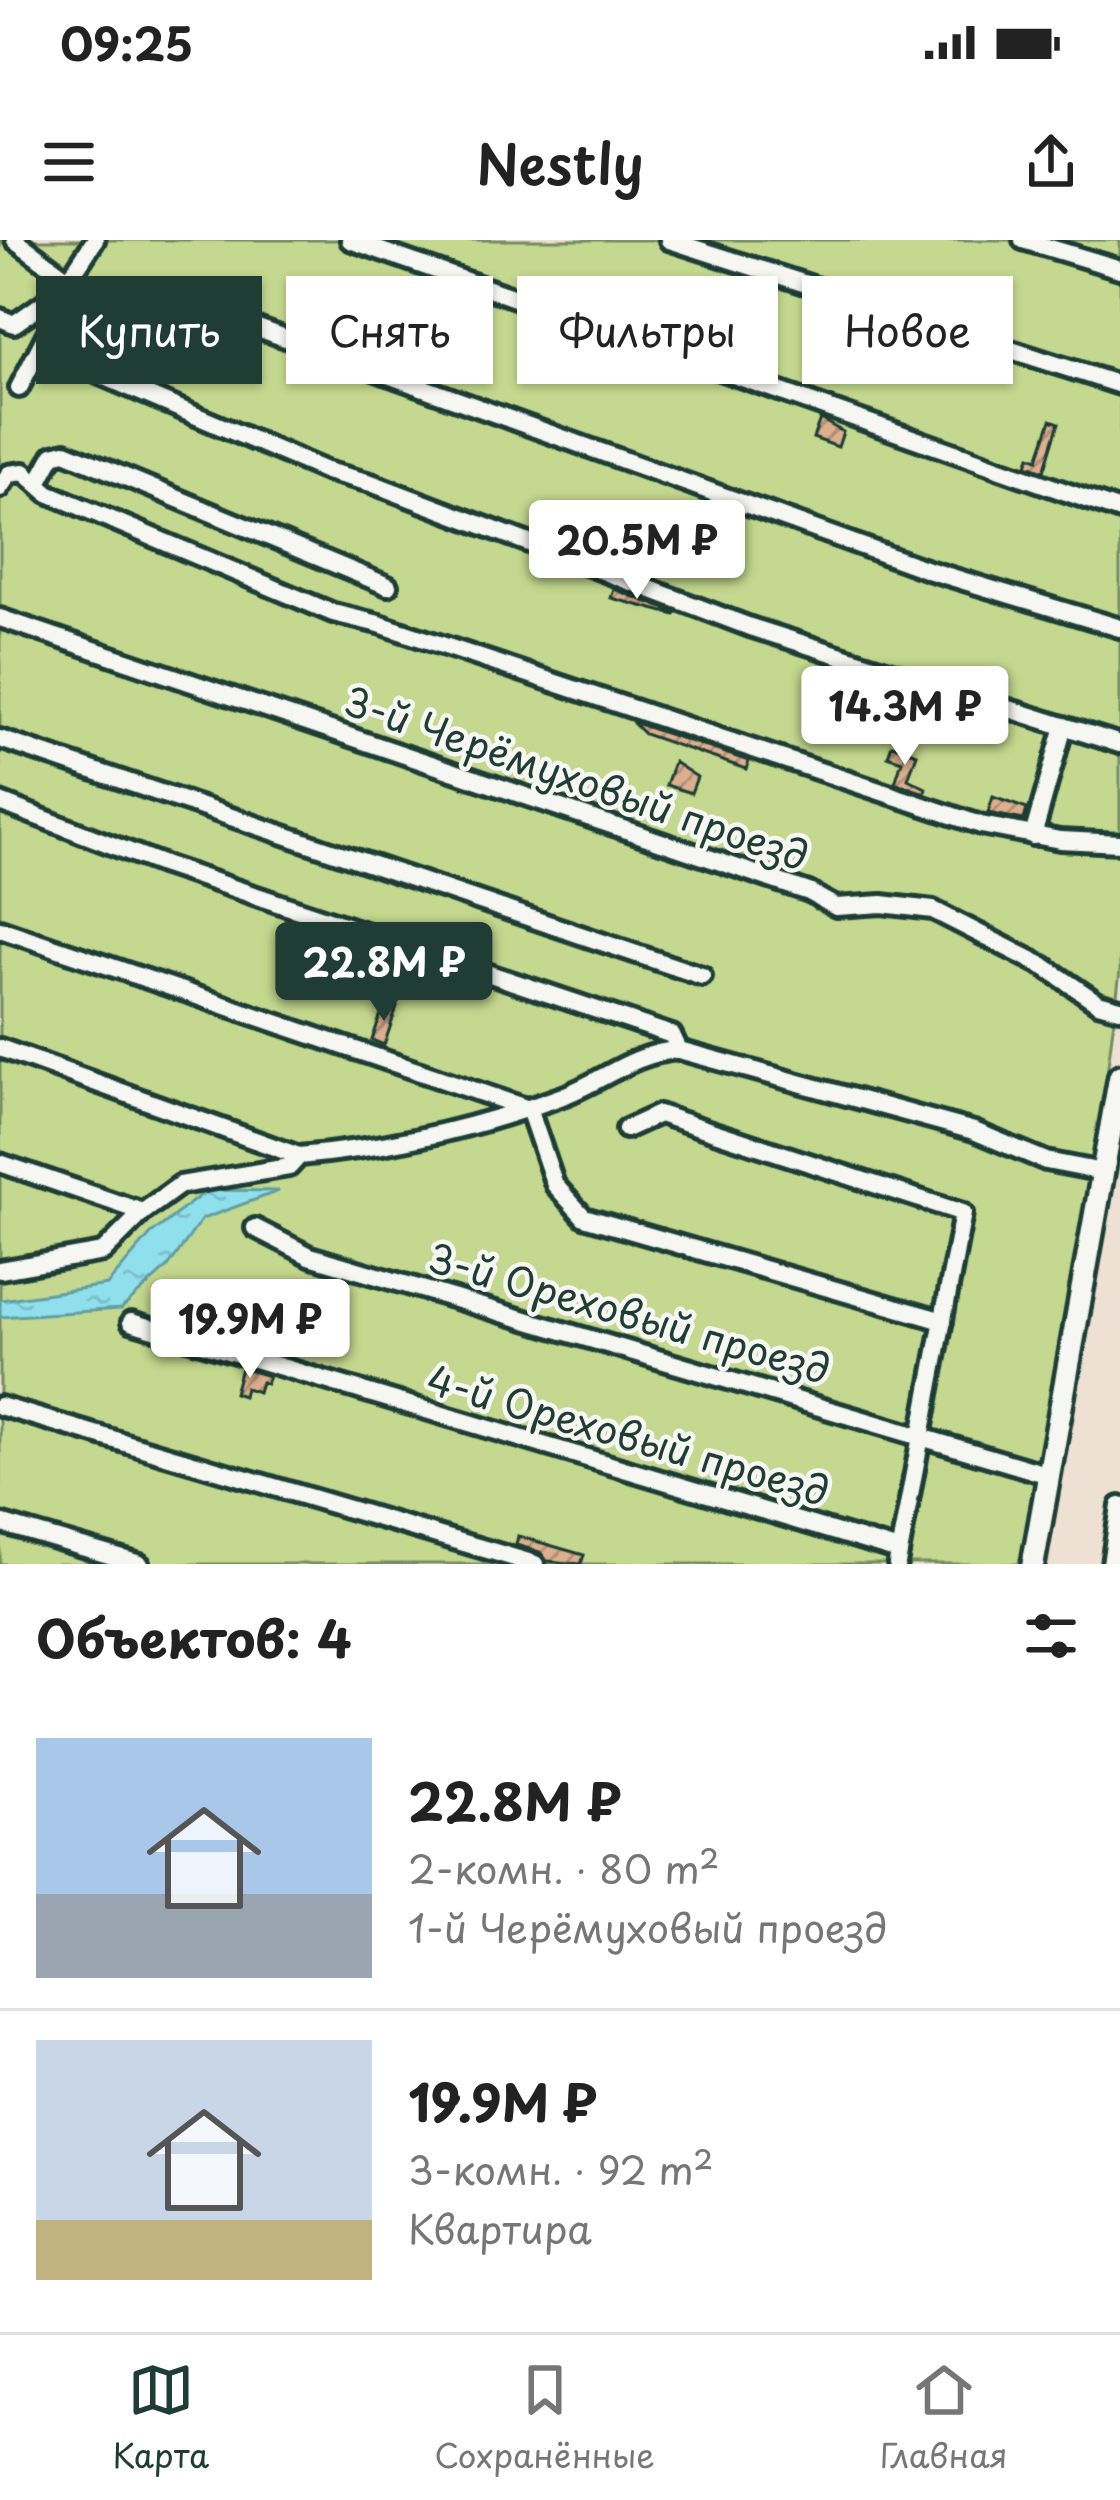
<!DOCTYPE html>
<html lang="ru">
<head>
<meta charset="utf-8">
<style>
	body { margin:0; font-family:"Playpen Sans",sans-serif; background:#f2f2f2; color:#222; height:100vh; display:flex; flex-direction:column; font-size:45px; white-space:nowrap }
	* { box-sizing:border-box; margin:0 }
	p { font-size:39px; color:#767676 }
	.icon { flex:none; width:66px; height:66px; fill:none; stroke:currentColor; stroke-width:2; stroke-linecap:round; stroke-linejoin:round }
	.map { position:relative; height:1324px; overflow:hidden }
	.side { display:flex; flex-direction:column; background:#fff; flex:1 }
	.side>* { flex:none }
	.guide { position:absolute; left:36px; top:36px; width:1050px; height:108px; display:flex; gap:24px }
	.price { position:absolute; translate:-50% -102px; padding:0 27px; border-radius:12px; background:#fff; color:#222; font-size:39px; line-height:78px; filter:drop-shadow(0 3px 6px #0008) }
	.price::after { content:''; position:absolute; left:50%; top:72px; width:36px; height:27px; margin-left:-18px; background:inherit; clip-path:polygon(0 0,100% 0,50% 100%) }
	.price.active { background:#1f3d34; color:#fff }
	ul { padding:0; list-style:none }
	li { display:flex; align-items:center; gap:36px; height:300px; padding:0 36px }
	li+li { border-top:3px solid #e0e0e0 }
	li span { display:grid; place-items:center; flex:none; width:336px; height:240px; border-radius:0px; color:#555 }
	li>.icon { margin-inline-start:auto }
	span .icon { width:144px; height:144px; fill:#fffc; stroke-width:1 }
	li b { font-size:51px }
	h2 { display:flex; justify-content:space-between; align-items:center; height:144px; padding:0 36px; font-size:51px }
	.chip { padding:0 42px; border-radius:0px; background:#fff; box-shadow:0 3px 9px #0004; font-size:42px; line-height:108px }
	.chip.active { background:#1f3d34; color:#fff }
	.status { display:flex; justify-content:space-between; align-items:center; height:84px; padding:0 60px; background:#fff; direction:ltr }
	.status svg { height:33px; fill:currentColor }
	header { display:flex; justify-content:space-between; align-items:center; height:156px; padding:0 36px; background:#fff; font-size:54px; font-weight:600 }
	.menu { display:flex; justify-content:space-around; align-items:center; height:168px; border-top:3px solid #e0e0e0; background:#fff; font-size:33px; color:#767676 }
	.menu a { display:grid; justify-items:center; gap:6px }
	.menu .active { color:#1f3d34 }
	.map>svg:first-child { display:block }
</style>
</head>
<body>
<div class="status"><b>09:25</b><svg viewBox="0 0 49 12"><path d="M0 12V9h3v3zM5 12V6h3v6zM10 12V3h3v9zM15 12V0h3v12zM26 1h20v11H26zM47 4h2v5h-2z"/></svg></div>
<header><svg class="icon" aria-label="menu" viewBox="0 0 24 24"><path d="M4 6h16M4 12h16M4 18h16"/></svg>Nestly<svg class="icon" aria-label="share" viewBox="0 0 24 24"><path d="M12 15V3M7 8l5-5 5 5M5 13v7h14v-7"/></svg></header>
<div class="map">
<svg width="1120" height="1324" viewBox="0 0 1120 1324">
	<defs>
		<pattern id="water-ripples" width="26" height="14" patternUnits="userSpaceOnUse" patternTransform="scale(3)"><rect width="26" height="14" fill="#8fdfec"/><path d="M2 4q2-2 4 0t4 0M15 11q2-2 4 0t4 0" fill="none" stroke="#7bc0cb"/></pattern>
		<pattern id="building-hatch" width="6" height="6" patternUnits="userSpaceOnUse" patternTransform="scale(3)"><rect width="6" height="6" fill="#ddaf8e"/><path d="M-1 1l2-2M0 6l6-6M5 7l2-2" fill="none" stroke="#b39075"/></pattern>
	</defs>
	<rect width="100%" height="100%" fill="#eee1d4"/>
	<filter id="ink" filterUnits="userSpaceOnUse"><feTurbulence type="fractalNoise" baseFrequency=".00833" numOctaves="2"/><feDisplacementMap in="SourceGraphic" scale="24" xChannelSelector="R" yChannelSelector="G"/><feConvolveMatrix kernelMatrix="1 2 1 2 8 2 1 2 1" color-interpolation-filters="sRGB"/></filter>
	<g filter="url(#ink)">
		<path fill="#c4d98f" stroke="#728b62" stroke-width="3" d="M0 0H1120V732L1099 896 1020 1324H0Z"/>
		<path fill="url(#water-ripples)" stroke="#629ea2" stroke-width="3" d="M207 950 279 951 202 979 168 1027 121 1069 0 1077V1060L107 1045 151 994Z"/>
		<g fill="url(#building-hatch)" stroke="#1f3d34" stroke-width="3">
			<path d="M820 179 843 192 838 207 813 198Z"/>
			<path d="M1051 180 1059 183 1044 231 1027 225 1030 216 1038 219Z"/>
			<path d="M614 349 676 373 675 375 611 358Z"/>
			<path d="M632 482 749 521 746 529 644 494Z"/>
			<path d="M892 505 917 514 908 539 926 548 925 553 895 543 902 521 888 516Z"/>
			<path d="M674 522 697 537 691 553 666 545Z"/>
			<path d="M993 557 1027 569 1024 580 988 573Z"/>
			<path d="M385 763 397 767 384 805 372 800Z"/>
			<path d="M241 1128 269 1136 266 1144 261 1142 258 1152 245 1148 243 1156 234 1153Z"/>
			<path d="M518 1296 584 1315 581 1324 547 1321 540 1312 516 1305Z"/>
		</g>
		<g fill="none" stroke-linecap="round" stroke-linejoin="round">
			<g stroke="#1f3d34" stroke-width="26">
				<g id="minor">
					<path d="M15 0 68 39"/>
					<path d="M350 0 1120 271"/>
					<path d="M669 0 1120 145"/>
					<path d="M1023 0 1120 29"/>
					<path d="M191 64 928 330 1120 388"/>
					<path d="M0 78 14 84 62 50"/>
					<path d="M98 134 326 231 371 243 750 387 1120 504"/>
					<path d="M19 148 61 66 62 50 95 0"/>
					<path d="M39 241 53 215 65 212 388 346"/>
					<path d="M0 248 9 234 24 232 48 253 333 373 379 384 981 585 1060 600 1120 603"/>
					<path d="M0 378 809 652 836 667 882 664 933 670 1045 727 1098 763 1120 769"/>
					<path d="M0 499 702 736"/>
					<path d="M0 562 164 625 672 795 679 810 974 891 1046 921 1103 932"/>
					<path d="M1033 596 1064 486"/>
					<path d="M0 689 529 869 555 945 584 977 943 1081"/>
					<path d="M0 808 299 916"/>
					<path d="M626 889 659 874 963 973 897 1324"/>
					<path d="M0 923 143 972"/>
					<path d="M255 988 310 1016 1049 1235"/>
					<path d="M0 1030 103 1012 143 972 180 945 289 927 299 916C388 908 476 888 560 857 603 842 631 813 679 810"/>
					<path d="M131 1082 899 1311"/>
					<path d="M0 1166 535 1324"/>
					<path d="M0 1283 140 1324"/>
					<path d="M1111 1324 1120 1266"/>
				</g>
			</g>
			<g stroke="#1f3d34" stroke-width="30">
				<path id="major" d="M1033 1324 1120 836"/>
			</g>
			<use href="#minor" stroke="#f6f6f2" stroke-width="16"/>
			<use href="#major" stroke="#f6f6f2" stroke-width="21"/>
		</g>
	</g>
	<g text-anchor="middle" stroke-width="9" stroke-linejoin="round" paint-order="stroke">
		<g font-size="39" fill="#1f3d34" stroke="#f6f6f2">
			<text transform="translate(576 539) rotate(19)" y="14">3-й Черёмуховый проезд</text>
			<text transform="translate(629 1074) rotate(16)" y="14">3-й Ореховый проезд</text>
			<text transform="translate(628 1196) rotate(16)" y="14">4-й Ореховый проезд</text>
		</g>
	</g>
</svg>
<b class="price" style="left:637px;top:362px">20.5M ₽</b>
<b class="price" style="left:905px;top:528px">14.3M ₽</b>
<b class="price active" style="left:384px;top:784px">22.8M ₽</b>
<b class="price" style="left:250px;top:1141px">19.9M ₽</b>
<div class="guide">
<a class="chip active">Купить</a>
<a class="chip">Снять</a>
<a class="chip">Фильтры</a>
<a class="chip">Новое</a>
</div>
</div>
<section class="side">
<h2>Объектов: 4<svg class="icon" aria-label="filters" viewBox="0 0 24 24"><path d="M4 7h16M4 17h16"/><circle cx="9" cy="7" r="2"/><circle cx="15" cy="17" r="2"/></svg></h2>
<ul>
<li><span style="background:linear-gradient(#a9c7e8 65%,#9aa5b1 0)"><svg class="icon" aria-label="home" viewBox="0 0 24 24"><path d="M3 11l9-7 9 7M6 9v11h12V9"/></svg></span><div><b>22.8M ₽</b><p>2-комн. · 80 m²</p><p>1-й Черёмуховый проезд</p></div></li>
<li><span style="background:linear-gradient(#c9d6e8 75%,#c2b280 0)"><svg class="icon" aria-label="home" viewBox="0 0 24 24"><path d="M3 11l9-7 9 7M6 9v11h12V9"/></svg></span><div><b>19.9M ₽</b><p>3-комн. · 92 m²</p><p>Квартира</p></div></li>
</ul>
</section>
<nav class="menu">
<a class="active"><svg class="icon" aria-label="map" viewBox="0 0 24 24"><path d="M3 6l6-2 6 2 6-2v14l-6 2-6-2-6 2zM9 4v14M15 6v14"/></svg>Карта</a>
<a><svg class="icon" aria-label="saved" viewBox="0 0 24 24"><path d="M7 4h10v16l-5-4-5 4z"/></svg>Сохранённые</a>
<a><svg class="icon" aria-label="home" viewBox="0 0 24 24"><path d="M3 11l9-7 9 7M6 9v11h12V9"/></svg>Главная</a>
</nav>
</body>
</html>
